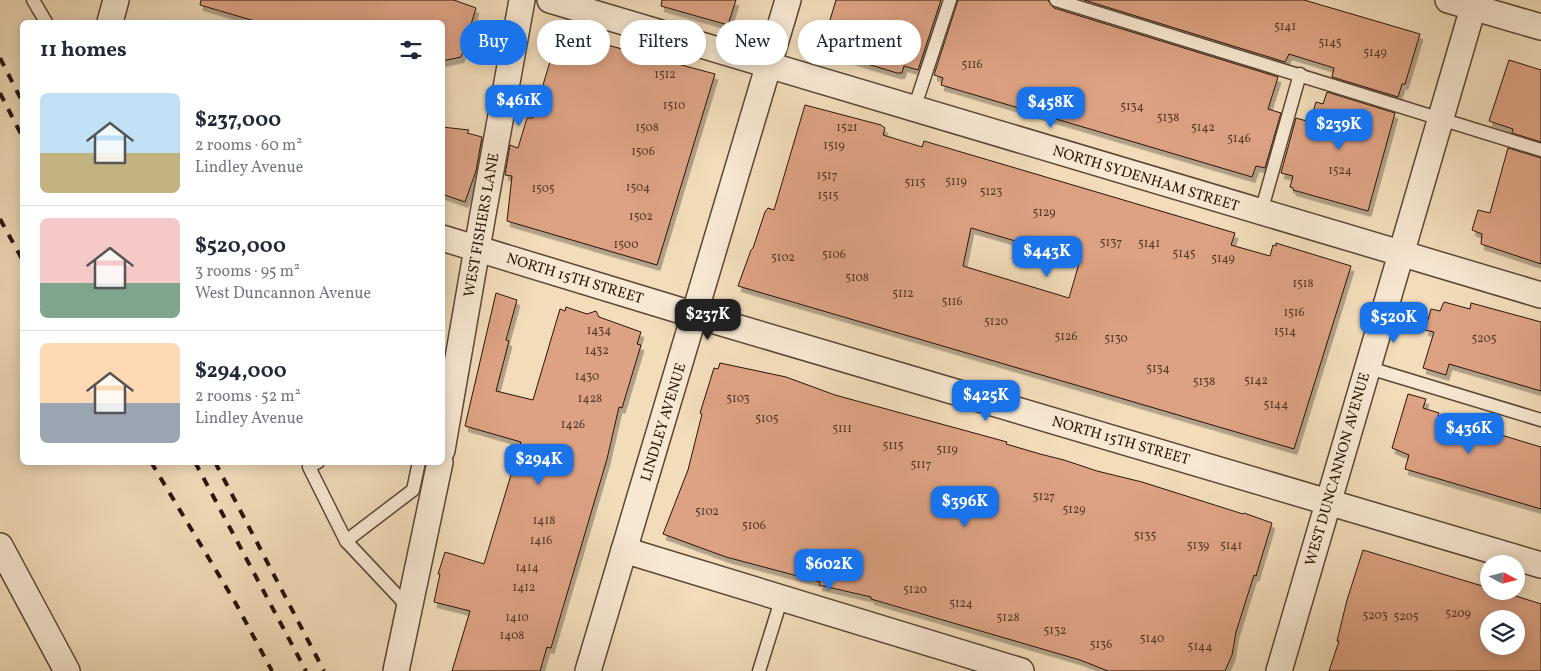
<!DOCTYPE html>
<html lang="en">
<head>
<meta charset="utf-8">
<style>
	body { margin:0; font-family:Vollkorn,serif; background:#f6f6f7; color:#1f2937; height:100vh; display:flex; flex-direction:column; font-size:19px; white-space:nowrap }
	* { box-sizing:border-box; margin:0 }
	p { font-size:16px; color:#747a83 }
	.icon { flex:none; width:28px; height:28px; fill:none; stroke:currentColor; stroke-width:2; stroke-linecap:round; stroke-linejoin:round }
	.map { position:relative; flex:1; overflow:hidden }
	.panel { position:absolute; left:20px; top:20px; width:425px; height:445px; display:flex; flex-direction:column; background:#fff; border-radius:8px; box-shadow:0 2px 12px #0003 }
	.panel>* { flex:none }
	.guide { position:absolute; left:460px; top:20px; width:475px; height:45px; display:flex; gap:10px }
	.needle { width:32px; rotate:97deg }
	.fabs { position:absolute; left:1480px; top:555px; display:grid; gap:10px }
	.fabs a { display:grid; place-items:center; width:45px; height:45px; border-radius:50%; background:#fff; box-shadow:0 2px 12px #0003; font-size:25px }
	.price { position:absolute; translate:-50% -42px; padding:0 11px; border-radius:10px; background:#1a73e8; color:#fff; font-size:16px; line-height:32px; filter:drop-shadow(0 1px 2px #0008) }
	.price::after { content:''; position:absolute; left:50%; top:30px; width:15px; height:11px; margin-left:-8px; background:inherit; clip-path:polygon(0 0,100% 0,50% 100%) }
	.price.active { background:#222; color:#fff }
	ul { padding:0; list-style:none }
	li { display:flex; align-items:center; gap:15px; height:125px; padding:0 20px }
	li+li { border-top:1px solid #e0e1e3 }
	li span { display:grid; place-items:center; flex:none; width:140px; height:100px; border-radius:8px; color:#555 }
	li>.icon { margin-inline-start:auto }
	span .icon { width:60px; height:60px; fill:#fffc; stroke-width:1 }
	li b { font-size:21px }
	h2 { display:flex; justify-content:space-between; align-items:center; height:60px; padding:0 20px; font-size:21px }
	.chip { padding:0 18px; border-radius:22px; background:#fff; box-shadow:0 2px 12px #0003; font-size:18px; line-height:45px }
	.chip.active { background:#1a73e8; color:#fff }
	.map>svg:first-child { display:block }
</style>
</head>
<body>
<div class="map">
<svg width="1541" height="671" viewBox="0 0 1541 671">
	<defs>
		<filter id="shadow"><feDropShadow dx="3" dy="5.5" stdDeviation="0" flood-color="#0004"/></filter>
	</defs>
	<rect width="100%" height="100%" fill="#f2dcba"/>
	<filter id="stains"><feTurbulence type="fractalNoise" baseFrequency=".004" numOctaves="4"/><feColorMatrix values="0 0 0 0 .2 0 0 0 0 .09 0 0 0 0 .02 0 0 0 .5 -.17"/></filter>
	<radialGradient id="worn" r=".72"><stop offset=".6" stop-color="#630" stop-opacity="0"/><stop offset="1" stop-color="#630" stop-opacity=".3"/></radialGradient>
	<g fill="#dda283" stroke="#291409" fill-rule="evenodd" filter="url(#shadow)">
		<path d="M201 0H454L476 8 461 57 442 61V22H258L200 5Z"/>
		<path d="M662 0H736L728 25 661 6Z"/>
		<path d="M836 0H941L918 70 904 66 902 73H897L821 50Z"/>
		<path d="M958 0H1048L1054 8 1278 77 1268 109 1281 113 1265 168 1256 166 1252 177 941 85 943 78 934 75Z"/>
		<path d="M1084 0H1304L1420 34 1405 84H1402L1398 97 1332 77 1334 68 1289 54 1285 62Z"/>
		<path d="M559 32 715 74 657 265 507 221 512 176 505 175 510 145 518 148 527 118H533Z"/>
		<path d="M1509 60 1541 70V142L1512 133 1513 129 1489 121Z"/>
		<path d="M1327 92 1395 113 1368 211 1293 190V188L1290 187 1293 176 1281 173 1296 118 1310 122 1316 102 1323 104Z"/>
		<path d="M805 105 881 125 885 128 883 135 922 147 924 141 1235 233 1231 245 1270 256 1273 245 1276 246V243L1351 266 1294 449 738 286 751 250 753 248 765 212 768 208 774 210ZM971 228 1080 260 1069 298 963 266Z"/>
		<path d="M442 127 469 130 467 133 482 137 476 171 465 202 442 194Z"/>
		<path d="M1508 148 1541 158V264L1481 244 1482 234 1472 230 1478 210 1490 213Z"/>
		<path d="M496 293 517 300 506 340 509 341 496 391 533 400 560 309 565 311 566 307 587 314 596 311 599 317 641 332 637 344 641 345 622 408 619 407 607 459 551 648 547 647 540 671H452L470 611 434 602 440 574H438L445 552 484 564 521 442 465 426Z"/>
		<path d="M1444 302 1470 309 1471 303 1541 322V391L1449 364 1446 375 1423 368 1434 332 1425 330 1431 309 1440 311Z"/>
		<path d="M720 363 786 377 835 395 1007 442 1006 444 1040 454 1064 460 1097 471 1142 482 1243 514 1244 513 1272 523 1256 576 1254 575 1236 632 1232 655 1225 671H1108L1080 660 871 599V597L819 585 820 582 726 557 663 534 688 470 702 414 700 413 714 368 718 369Z"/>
		<path d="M1408 394 1426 399 1423 408 1439 413 1438 416 1541 447V509L1405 469 1409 455 1392 448Z"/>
		<path d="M1363 550 1489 588V591H1500L1541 604V671H1329L1339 641H1337L1347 600ZM1489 619H1516V646H1489Z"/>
	</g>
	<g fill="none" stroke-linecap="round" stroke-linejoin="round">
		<g stroke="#5b4635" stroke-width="15">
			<g id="service">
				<path d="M33 0 46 22"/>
				<path d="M1056 0 1541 150"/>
				<path d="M914 109 950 0"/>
				<path d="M1261 212 1300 74"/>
				<path d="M1366 367 1541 420"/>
				<path d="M318 462 309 467 346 541 409 608"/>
				<path d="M346 541 413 490 419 462"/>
				<path d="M759 671 782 597"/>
			</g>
		</g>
		<g stroke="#5b4635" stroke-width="28">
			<g id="minor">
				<path d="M550 0 1541 295"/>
				<path d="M1448 0 1541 27"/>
				<path d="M110 22 116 0"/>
				<path d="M442 238 695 315 1541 565"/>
				<path d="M442 450 483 214 522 0"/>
				<path d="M0 546 67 671"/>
				<path d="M624 550 1021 671"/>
				<path d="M396 671 440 462"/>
				<path d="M588 671 788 0"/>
				<path d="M1279 671 1473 8"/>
			</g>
		</g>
		<use href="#service" stroke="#f7e8d2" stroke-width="12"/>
		<use href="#minor" stroke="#f7e8d2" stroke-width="25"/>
		<g stroke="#291409" stroke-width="4" stroke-dasharray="9 9" stroke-linecap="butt">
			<path d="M0 58 22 101"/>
			<path d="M0 93 22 136"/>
			<path d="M0 219 22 259"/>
			<path d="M151 462 235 602 272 671"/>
			<path d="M195 462 306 671"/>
			<path d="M215 462 324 671"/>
		</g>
	</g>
	<g text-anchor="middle" stroke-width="5" stroke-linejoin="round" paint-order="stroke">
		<g font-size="12" fill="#563828">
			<text x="1285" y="30">5141</text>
			<text x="1330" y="46">5145</text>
			<text x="1375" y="56">5149</text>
			<text x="972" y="68">5116</text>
			<text x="665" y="78">1512</text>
			<text x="674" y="109">1510</text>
			<text x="1132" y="110">5134</text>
			<text x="1168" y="121">5138</text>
			<text x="647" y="131">1508</text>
			<text x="847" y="131">1521</text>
			<text x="1203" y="131">5142</text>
			<text x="1239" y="142">5146</text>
			<text x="834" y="149">1519</text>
			<text x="643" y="155">1506</text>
			<text x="1340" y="174">1524</text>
			<text x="827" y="179">1517</text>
			<text x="956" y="185">5119</text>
			<text x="915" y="186">5115</text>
			<text x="638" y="191">1504</text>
			<text x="543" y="192">1505</text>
			<text x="991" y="195">5123</text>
			<text x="828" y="199">1515</text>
			<text x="1044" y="216">5129</text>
			<text x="641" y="220">1502</text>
			<text x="1111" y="246">5137</text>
			<text x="1149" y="247">5141</text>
			<text x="626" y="248">1500</text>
			<text x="1184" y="257">5145</text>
			<text x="834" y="258">5106</text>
			<text x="783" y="261">5102</text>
			<text x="1223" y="262">5149</text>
			<text x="857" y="281">5108</text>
			<text x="1303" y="287">1518</text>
			<text x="903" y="297">5112</text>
			<text x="952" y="305">5116</text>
			<text x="1294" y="316">1516</text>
			<text x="996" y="325">5120</text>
			<text x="599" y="334">1434</text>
			<text x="1285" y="335">1514</text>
			<text x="1066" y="340">5126</text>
			<text x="1116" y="342">5130</text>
			<text x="1484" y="342">5205</text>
			<text x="597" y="354">1432</text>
			<text x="1158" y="372">5134</text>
			<text x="587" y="380">1430</text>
			<text x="1256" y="384">5142</text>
			<text x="1204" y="385">5138</text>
			<text x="590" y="402">1428</text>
			<text x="738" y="402">5103</text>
			<text x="1276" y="408">5144</text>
			<text x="767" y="422">5105</text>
			<text x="573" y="428">1426</text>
			<text x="842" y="432">5111</text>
			<text x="893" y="449">5115</text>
			<text x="947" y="453">5119</text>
			<text x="921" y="468">5117</text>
			<text x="1044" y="500">5127</text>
			<text x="1074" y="513">5129</text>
			<text x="707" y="515">5102</text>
			<text x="544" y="524">1418</text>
			<text x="754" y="529">5106</text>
			<text x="1145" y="539">5135</text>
			<text x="541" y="544">1416</text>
			<text x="1198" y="549">5139</text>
			<text x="1231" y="549">5141</text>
			<text x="527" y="571">1414</text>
			<text x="524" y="591">1412</text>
			<text x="915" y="593">5120</text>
			<text x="961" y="607">5124</text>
			<text x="1458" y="617">5209</text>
			<text x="1375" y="619">5203</text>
			<text x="1406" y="620">5205</text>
			<text x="517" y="621">1410</text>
			<text x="1008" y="621">5128</text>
			<text x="1055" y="634">5132</text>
			<text x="512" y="639">1408</text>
			<text x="1152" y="642">5140</text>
			<text x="1101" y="648">5136</text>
			<text x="1200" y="650">5144</text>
		</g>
		<g font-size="15" fill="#291409" stroke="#f7e8d2">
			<text transform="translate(1146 178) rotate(17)" y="5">NORTH SYDENHAM STREET</text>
			<text transform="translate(481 225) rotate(-80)" y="5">WEST FISHERS LANE</text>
			<text transform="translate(575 278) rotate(17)" y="5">NORTH 15TH STREET</text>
			<text transform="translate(663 422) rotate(-73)" y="5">LINDLEY AVENUE</text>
			<text transform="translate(1121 440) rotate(16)" y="5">NORTH 15TH STREET</text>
			<text transform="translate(1337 469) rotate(-74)" y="5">WEST DUNCANNON AVENUE</text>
		</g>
	</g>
	<rect width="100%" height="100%" filter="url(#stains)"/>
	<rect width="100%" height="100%" fill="url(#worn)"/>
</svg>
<div class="fabs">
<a><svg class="needle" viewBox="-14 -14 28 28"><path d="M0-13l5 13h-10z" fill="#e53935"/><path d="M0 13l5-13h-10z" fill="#747a83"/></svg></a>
<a><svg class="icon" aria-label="layers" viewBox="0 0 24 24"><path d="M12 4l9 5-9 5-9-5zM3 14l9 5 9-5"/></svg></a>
</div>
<b class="price" style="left:519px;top:127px">$461K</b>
<b class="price" style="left:1051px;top:129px">$458K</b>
<b class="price" style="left:1339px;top:151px">$239K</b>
<b class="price" style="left:1047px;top:278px">$443K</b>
<b class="price active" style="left:708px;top:341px">$237K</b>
<b class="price" style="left:1394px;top:344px">$520K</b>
<b class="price" style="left:986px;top:422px">$425K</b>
<b class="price" style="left:1469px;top:455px">$436K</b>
<b class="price" style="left:539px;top:486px">$294K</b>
<b class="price" style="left:965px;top:528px">$396K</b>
<b class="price" style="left:829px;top:591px">$602K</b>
<div class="guide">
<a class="chip active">Buy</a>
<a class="chip">Rent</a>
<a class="chip">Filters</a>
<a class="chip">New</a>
<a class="chip">Apartment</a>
</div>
<section class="panel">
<h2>11 homes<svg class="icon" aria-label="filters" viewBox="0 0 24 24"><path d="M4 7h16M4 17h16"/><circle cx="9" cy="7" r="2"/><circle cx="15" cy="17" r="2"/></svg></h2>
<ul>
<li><span style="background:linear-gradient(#bfe0f5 60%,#c2b280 0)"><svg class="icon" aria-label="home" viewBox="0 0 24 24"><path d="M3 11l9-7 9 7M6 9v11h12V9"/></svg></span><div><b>$237,000</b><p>2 rooms · 60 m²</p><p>Lindley Avenue</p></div></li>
<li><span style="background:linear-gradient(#f6c9c9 65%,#7fa58c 0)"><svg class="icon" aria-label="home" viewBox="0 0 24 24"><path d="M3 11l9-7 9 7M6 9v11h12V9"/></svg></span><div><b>$520,000</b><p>3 rooms · 95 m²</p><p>West Duncannon Avenue</p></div></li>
<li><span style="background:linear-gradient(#ffd9b3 60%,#9aa5b1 0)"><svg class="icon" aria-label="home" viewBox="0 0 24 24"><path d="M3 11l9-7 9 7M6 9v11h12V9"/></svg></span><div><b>$294,000</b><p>2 rooms · 52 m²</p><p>Lindley Avenue</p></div></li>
</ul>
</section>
</div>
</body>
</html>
